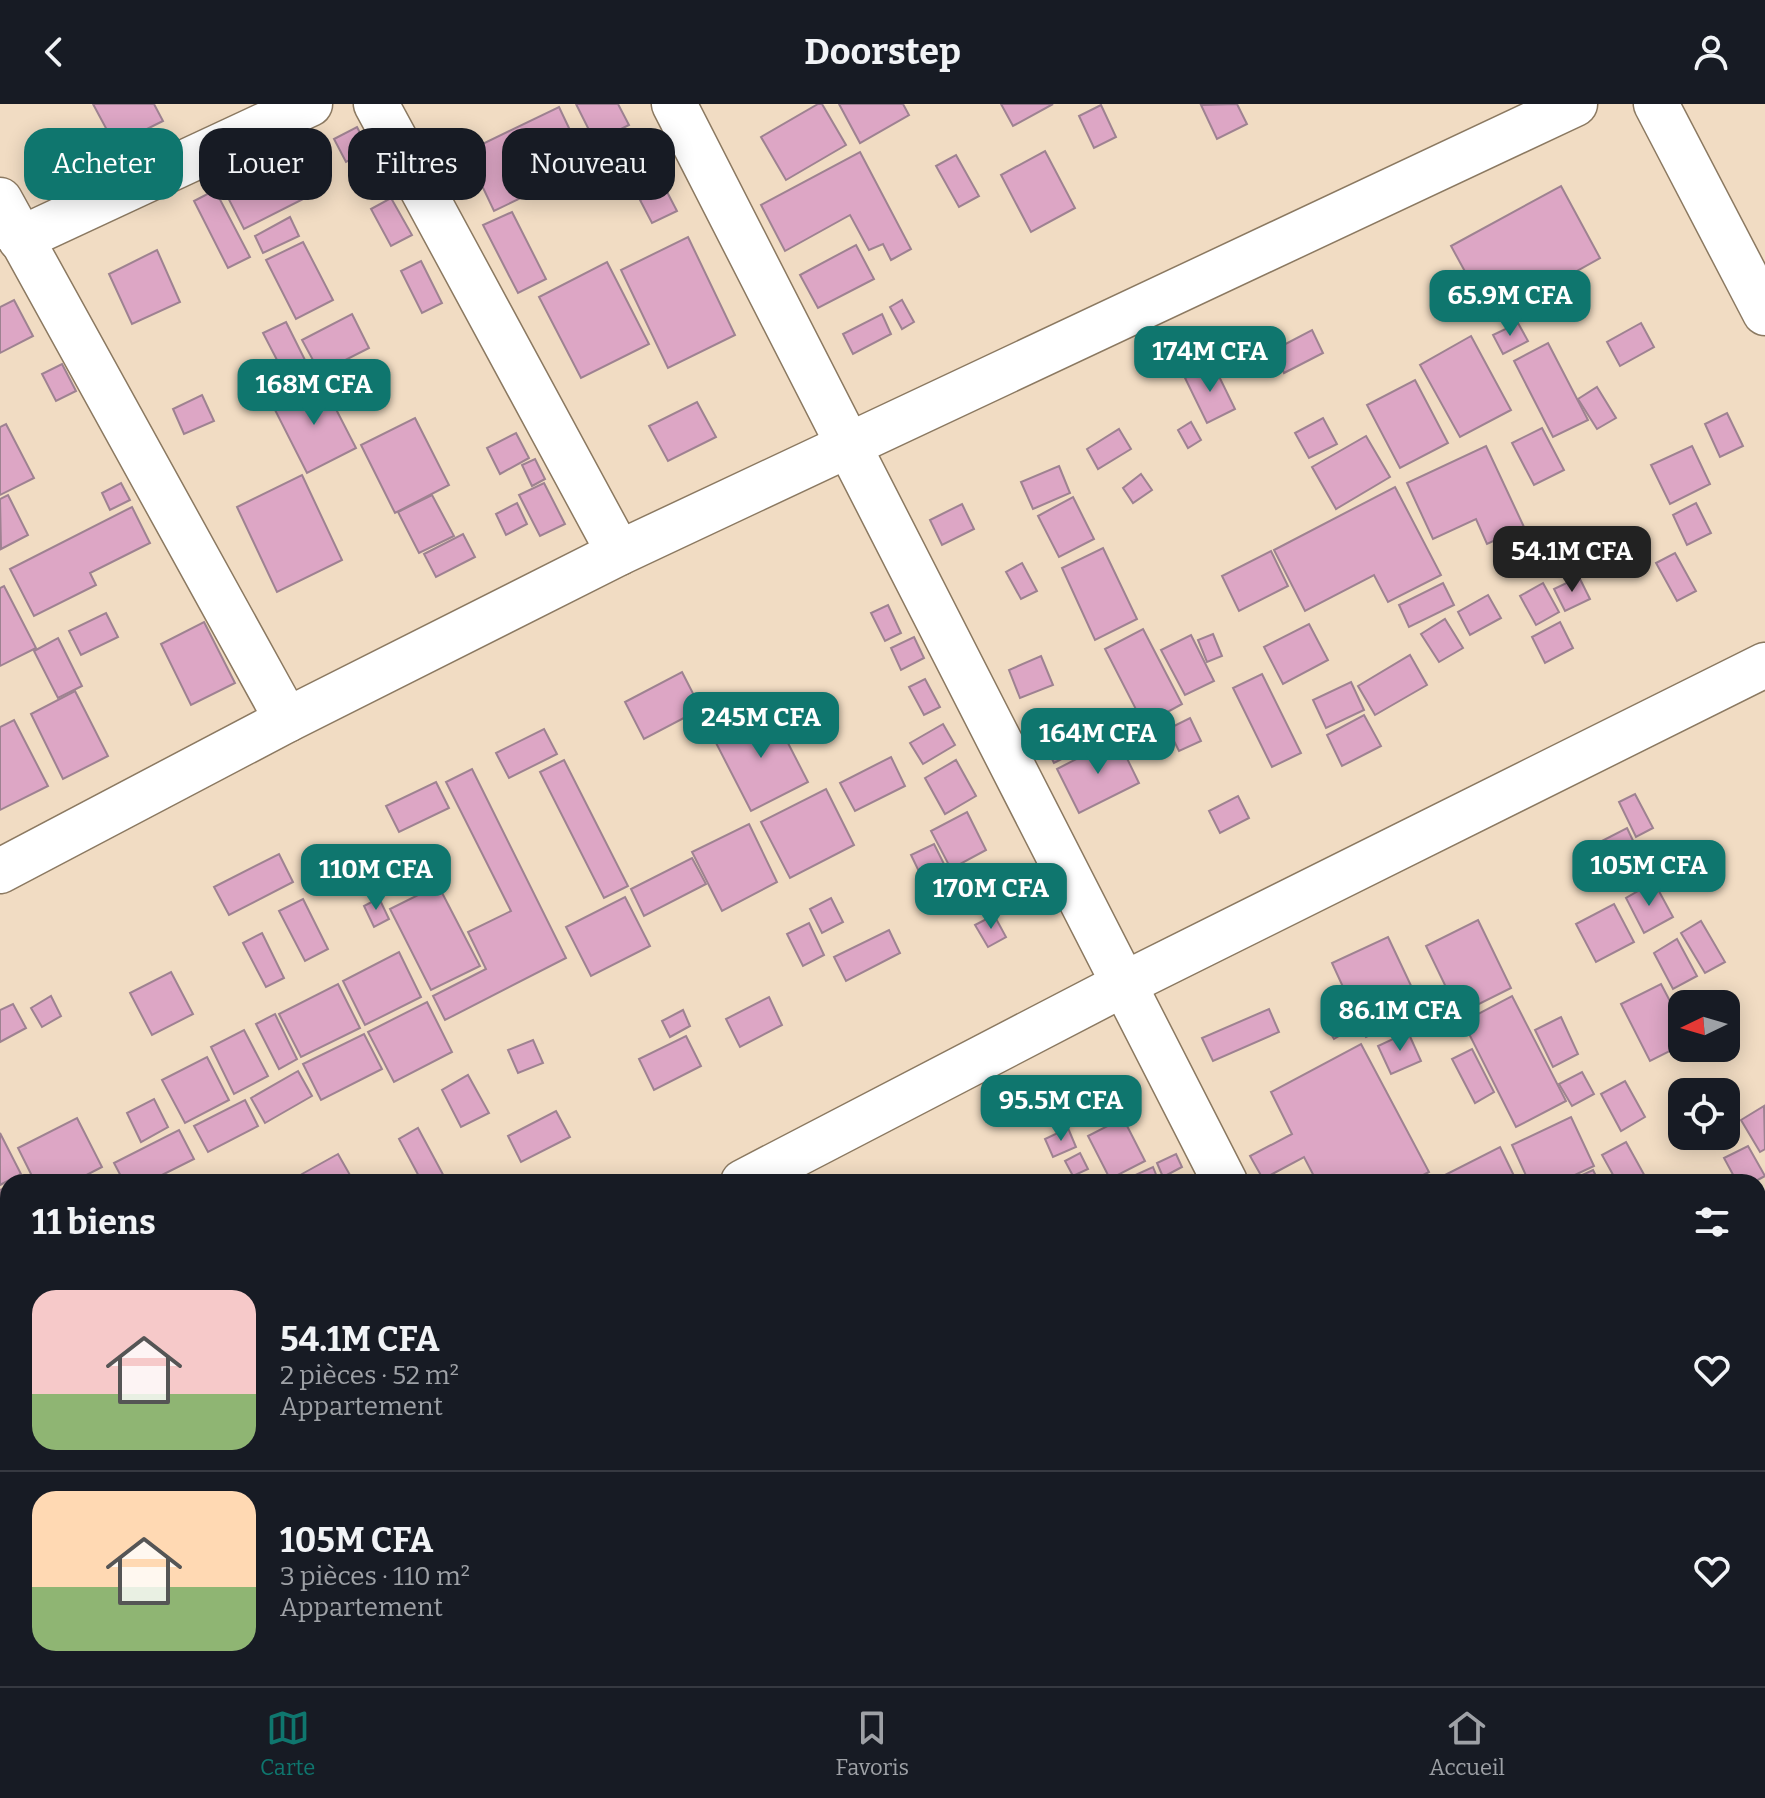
<!DOCTYPE html>
<html lang="fr">
<head>
<meta charset="utf-8">
<style>
	body { margin:0; font-family:Bitter,serif; background:#20242c; color:#f1f3f6; height:100vh; display:flex; flex-direction:column; font-size:30px; white-space:nowrap }
	* { box-sizing:border-box; margin:0 }
	p { font-size:26px; color:#9ea1a6 }
	.icon { flex:none; width:44px; height:44px; fill:none; stroke:currentColor; stroke-width:2; stroke-linecap:round; stroke-linejoin:round }
	.map { position:relative; flex:1; overflow:hidden }
	.side { position:absolute; left:0px; top:1070px; width:1766px; height:512px; display:flex; flex-direction:column; background:#171b24; border-radius:24px 24px 0 0; box-shadow:0 4px 20px #0003 }
	.side>* { flex:none }
	.hud { position:absolute; left:24px; top:24px; width:800px; height:72px; display:flex; gap:16px }
	.needle { width:52px; rotate:265deg }
	.buttons { position:absolute; left:1668px; top:886px; display:grid; gap:16px }
	.buttons a { display:grid; place-items:center; width:72px; height:72px; border-radius:16px; background:#171b24; box-shadow:0 4px 20px #0003; font-size:40px }
	.price { position:absolute; translate:-50% -68px; padding:0 18px; border-radius:16px; background:#0f766e; color:#fff; font-size:26px; line-height:52px; filter:drop-shadow(0 2px 4px #0008) }
	.price::after { content:''; position:absolute; left:50%; top:48px; width:24px; height:18px; margin-left:-12px; background:inherit; clip-path:polygon(0 0,100% 0,50% 100%) }
	.price.selected { background:#222; color:#fff }
	ul { padding:0; list-style:none }
	li { display:flex; align-items:center; gap:24px; height:200px; padding:0 32px }
	li+li { border-top:2px solid #363941 }
	li span { display:grid; place-items:center; flex:none; width:224px; height:160px; border-radius:24px; color:#555 }
	li>.icon { margin-inline-start:auto }
	span .icon { width:96px; height:96px; fill:#fffc; stroke-width:1 }
	li b { font-size:34px }
	h2 { display:flex; justify-content:space-between; align-items:center; height:96px; padding:0 32px; font-size:34px }
	.tag { padding:0 28px; border-radius:24px; background:#171b24; box-shadow:0 4px 20px #0003; font-size:28px; line-height:72px }
	.tag.selected { background:#0f766e; color:#fff }
	header { display:flex; justify-content:space-between; align-items:center; height:104px; padding:0 32px; background:#171b24; font-size:36px; font-weight:700 }
	.tab-bar { display:flex; justify-content:space-around; align-items:center; height:112px; border-top:2px solid #363941; background:#171b24; font-size:22px; color:#9ea1a6 }
	.tab-bar a { display:grid; justify-items:center; gap:4px }
	.tab-bar .selected { color:#0f766e }
	.map>svg:first-child { display:block }
</style>
</head>
<body>
<header><svg class="icon" aria-label="back" viewBox="0 0 24 24"><path d="M15 5l-7 7 7 7"/></svg>Doorstep<svg class="icon" aria-label="person" viewBox="0 0 24 24"><circle cx="12" cy="8" r="4"/><path d="M4 21q1-7 8-7t8 7"/></svg></header>
<div class="map">
<svg width="1765" height="1582" viewBox="0 0 1765 1582">
	<rect width="100%" height="100%" fill="#f1dcc3"/>
	<g fill="#dda6c5" stroke="#9e8291" stroke-width="2">
		<path d="M93 0H154L163 17 115 41Z"/>
		<path d="M576 0H618L629 21 595 38Z"/>
		<path d="M818 0H822L846 41 786 76 761 33Z"/>
		<path d="M839 0H903L909 11 860 39Z"/>
		<path d="M1001 0H1053L1013 22Z"/>
		<path d="M1237 0 1247 20 1217 35 1201 1Z"/>
		<path d="M1101 1 1116 33 1094 44 1079 12Z"/>
		<path d="M559 3 587 62 494 107 466 48Z"/>
		<path d="M357 23 369 46 346 58 334 35Z"/>
		<path d="M294 43 317 88 244 125 221 80Z"/>
		<path d="M1045 47 1075 104 1031 128 1001 71Z"/>
		<path d="M860 48 911 145 891 156 883 140 869 146 850 111 785 147 761 101Z"/>
		<path d="M956 51 979 92 959 103 936 62Z"/>
		<path d="M1561 82 1600 154 1491 215 1451 142Z"/>
		<path d="M665 84 677 107 652 119 640 96Z"/>
		<path d="M215 86 250 153 228 164 194 97Z"/>
		<path d="M391 94 412 131 391 142 371 105Z"/>
		<path d="M512 108 546 175 518 189 483 121Z"/>
		<path d="M290 113 299 132 263 149 255 132Z"/>
		<path d="M688 133 735 231 668 264 621 166Z"/>
		<path d="M303 138 333 196 296 215 266 156Z"/>
		<path d="M856 141 874 175 818 204 800 171Z"/>
		<path d="M157 146 180 198 132 220 109 170Z"/>
		<path d="M421 157 442 199 422 209 401 167Z"/>
		<path d="M607 158 649 240 581 274 539 193Z"/>
		<path d="M14 196 33 232 0 249V203Z"/>
		<path d="M902 196 914 218 902 225 890 203Z"/>
		<path d="M352 210 369 244 320 269 302 236Z"/>
		<path d="M882 210 891 230 853 250 843 230Z"/>
		<path d="M286 218 314 274 292 285 263 229Z"/>
		<path d="M1518 219 1528 237 1503 250 1493 231Z"/>
		<path d="M1641 219 1654 243 1620 262 1607 238Z"/>
		<path d="M1312 226 1323 249 1284 269 1274 246Z"/>
		<path d="M1471 232 1511 306 1460 333 1420 261Z"/>
		<path d="M1548 239 1588 316 1553 333 1514 257Z"/>
		<path d="M62 260 76 287 56 297 42 270Z"/>
		<path d="M1213 260 1235 305 1207 319 1185 274Z"/>
		<path d="M1415 276 1448 339 1400 364 1367 301Z"/>
		<path d="M322 278 356 344 307 369 273 302Z"/>
		<path d="M1597 283 1616 314 1597 325 1578 295Z"/>
		<path d="M202 291 214 317 184 330 173 305Z"/>
		<path d="M697 298 716 333 668 357 649 322Z"/>
		<path d="M1727 309 1743 342 1720 353 1705 320Z"/>
		<path d="M415 314 449 381 395 409 361 341Z"/>
		<path d="M1323 314 1337 340 1309 354 1295 329Z"/>
		<path d="M1191 318 1201 336 1188 344 1178 326Z"/>
		<path d="M6 320 34 374 0 391V323Z"/>
		<path d="M1542 324 1564 366 1534 381 1512 339Z"/>
		<path d="M1119 325 1131 345 1098 365 1087 345Z"/>
		<path d="M516 329 529 354 500 370 487 344Z"/>
		<path d="M1366 332 1390 373 1336 405 1312 363Z"/>
		<path d="M1486 342 1524 423 1487 440 1476 415 1433 435 1407 379Z"/>
		<path d="M1692 342 1710 380 1670 400 1651 361Z"/>
		<path d="M535 355 545 375 532 382 522 361Z"/>
		<path d="M1059 362 1070 389 1033 405 1021 378Z"/>
		<path d="M1141 370 1152 386 1133 399 1123 384Z"/>
		<path d="M302 371 342 456 277 488 237 403Z"/>
		<path d="M121 379 130 396 110 406 102 389Z"/>
		<path d="M544 379 565 420 540 432 519 391Z"/>
		<path d="M1395 383 1441 471 1388 498 1374 471 1305 507 1274 446Z"/>
		<path d="M8 391 28 431 1 445 0 395Z"/>
		<path d="M432 391 454 432 419 449 398 408Z"/>
		<path d="M1073 393 1094 435 1059 453 1038 412Z"/>
		<path d="M517 399 527 420 506 431 496 410Z"/>
		<path d="M1696 399 1711 429 1687 441 1673 411Z"/>
		<path d="M962 400 974 425 942 441 930 416Z"/>
		<path d="M132 403 150 439 90 469 96 481 34 512 10 465Z"/>
		<path d="M463 430 475 453 436 473 424 450Z"/>
		<path d="M1520 434 1530 452 1509 463 1500 444Z"/>
		<path d="M1103 444 1137 515 1095 536 1062 464Z"/>
		<path d="M1271 447 1288 482 1239 507 1222 472Z"/>
		<path d="M1675 449 1696 487 1677 497 1656 459Z"/>
		<path d="M1022 459 1037 487 1021 495 1006 468Z"/>
		<path d="M1579 473 1590 495 1565 507 1554 485Z"/>
		<path d="M1443 479 1454 501 1409 523 1399 501Z"/>
		<path d="M1543 479 1559 508 1536 521 1520 492Z"/>
		<path d="M4 482 36 544 0 562V484Z"/>
		<path d="M1488 491 1501 514 1470 531 1458 508Z"/>
		<path d="M888 501 901 529 885 537 871 509Z"/>
		<path d="M106 509 118 533 81 551 69 527Z"/>
		<path d="M1445 515 1463 544 1439 558 1421 530Z"/>
		<path d="M204 518 235 579 191 601 161 540Z"/>
		<path d="M1560 518 1573 544 1545 559 1532 533Z"/>
		<path d="M1309 520 1328 556 1283 580 1264 543Z"/>
		<path d="M1143 525 1182 600 1144 621 1105 545Z"/>
		<path d="M1213 530 1222 552 1207 558 1198 536Z"/>
		<path d="M1191 531 1214 577 1185 591 1161 546Z"/>
		<path d="M914 533 924 554 901 566 891 544Z"/>
		<path d="M58 534 82 582 58 594 34 547Z"/>
		<path d="M1410 551 1427 581 1375 611 1358 582Z"/>
		<path d="M1041 552 1053 581 1020 594 1009 566Z"/>
		<path d="M682 568 701 605 644 635 625 598Z"/>
		<path d="M1262 570 1301 649 1272 663 1233 584Z"/>
		<path d="M925 575 940 603 924 611 909 583Z"/>
		<path d="M1351 578 1364 606 1326 624 1313 596Z"/>
		<path d="M75 587 108 652 63 675 31 610Z"/>
		<path d="M771 606 808 678 751 707 714 635Z"/>
		<path d="M1364 611 1381 642 1342 662 1327 631Z"/>
		<path d="M1100 613 1110 632 1088 643 1078 624Z"/>
		<path d="M1190 614 1201 637 1179 647 1168 625Z"/>
		<path d="M14 616 48 682 0 706V623Z"/>
		<path d="M943 620 955 641 923 660 910 639Z"/>
		<path d="M1069 621 1081 645 1054 659 1042 635Z"/>
		<path d="M544 625 557 650 509 674 496 649Z"/>
		<path d="M1117 634 1139 679 1079 709 1057 665Z"/>
		<path d="M891 653 905 682 855 707 840 679Z"/>
		<path d="M564 656 628 782 604 794 540 668Z"/>
		<path d="M956 656 976 692 945 710 925 674Z"/>
		<path d="M472 665 566 854 445 916 433 892 486 865 468 828 511 807 446 678Z"/>
		<path d="M436 678 449 704 399 728 386 702Z"/>
		<path d="M826 685 854 741 790 774 761 718Z"/>
		<path d="M1635 690 1653 724 1636 733 1619 698Z"/>
		<path d="M1238 692 1249 714 1220 729 1209 707Z"/>
		<path d="M967 708 986 746 951 765 931 727Z"/>
		<path d="M749 720 777 778 722 807 692 748Z"/>
		<path d="M1627 724 1647 766 1617 781 1596 740Z"/>
		<path d="M934 740 949 770 926 782 911 751Z"/>
		<path d="M279 750 293 778 229 811 214 783Z"/>
		<path d="M692 754 706 780 644 812 631 785Z"/>
		<path d="M1654 778 1673 813 1644 829 1626 794Z"/>
		<path d="M438 781 480 862 431 886 390 805Z"/>
		<path d="M625 793 650 842 591 872 566 823Z"/>
		<path d="M379 794 389 815 374 823 364 802Z"/>
		<path d="M831 794 843 818 822 829 810 805Z"/>
		<path d="M303 795 328 845 305 857 279 807Z"/>
		<path d="M1614 800 1634 838 1596 858 1576 820Z"/>
		<path d="M994 811 1006 833 988 843 975 821Z"/>
		<path d="M1478 816 1511 884 1459 910 1426 842Z"/>
		<path d="M1701 817 1725 858 1705 869 1681 829Z"/>
		<path d="M809 819 824 851 803 862 787 830Z"/>
		<path d="M889 826 900 849 846 877 834 853Z"/>
		<path d="M262 829 284 874 266 883 243 839Z"/>
		<path d="M1388 833 1423 907 1366 933 1332 859Z"/>
		<path d="M1677 835 1697 872 1673 885 1654 849Z"/>
		<path d="M399 848 421 893 365 921 343 877Z"/>
		<path d="M171 868 193 910 152 931 130 889Z"/>
		<path d="M338 880 360 924 301 953 279 910Z"/>
		<path d="M1661 880 1682 920V941L1650 957 1621 900Z"/>
		<path d="M51 892 61 912 42 923 31 904Z"/>
		<path d="M1512 892 1566 997 1516 1023 1463 918Z"/>
		<path d="M769 893 782 921 740 943 726 915Z"/>
		<path d="M427 898 452 948 394 978 368 928Z"/>
		<path d="M13 900 26 924 0 938V906Z"/>
		<path d="M1269 905 1279 928 1213 957 1202 934Z"/>
		<path d="M683 906 690 922 670 933 662 917Z"/>
		<path d="M275 910 297 955 279 965 256 920Z"/>
		<path d="M1341 911 1349 926 1334 935 1325 920Z"/>
		<path d="M1561 913 1578 950 1553 963 1535 926Z"/>
		<path d="M244 926 268 972 234 990 211 943Z"/>
		<path d="M1408 928 1421 957 1391 970 1378 942Z"/>
		<path d="M364 930 382 965 321 996 303 960Z"/>
		<path d="M686 932 701 962 654 986 639 955Z"/>
		<path d="M533 936 543 959 518 969 508 946Z"/>
		<path d="M1361 940 1429 1068 1410 1078H1317L1304 1053 1263 1075 1250 1052 1292 1030 1271 988Z"/>
		<path d="M1472 945 1494 988 1475 999 1452 955Z"/>
		<path d="M207 953 229 996 185 1019 162 976Z"/>
		<path d="M298 967 312 992 265 1019 251 994Z"/>
		<path d="M1582 968 1594 990 1572 1002 1559 980Z"/>
		<path d="M468 971 489 1009 461 1023 442 986Z"/>
		<path d="M1625 977 1645 1013 1621 1027 1601 990Z"/>
		<path d="M154 995 168 1023 141 1038 127 1009Z"/>
		<path d="M245 996 258 1022 208 1048 194 1022Z"/>
		<path d="M1764 1002 1765 1045 1760 1048 1741 1016Z"/>
		<path d="M556 1007 570 1033 521 1058 508 1032Z"/>
		<path d="M1571 1013 1594 1062 1560 1078H1529L1512 1041Z"/>
		<path d="M77 1014 102 1063 73 1078H35L18 1044Z"/>
		<path d="M1123 1014 1145 1057 1110 1075 1088 1032Z"/>
		<path d="M418 1024 447 1078H422L399 1035Z"/>
		<path d="M1068 1024 1076 1043 1053 1053 1045 1035Z"/>
		<path d="M179 1026 194 1055 148 1078H124L114 1059Z"/>
		<path d="M0 1029 21 1070 0 1081Z"/>
		<path d="M1626 1038 1647 1076 1644 1078H1617L1602 1051Z"/>
		<path d="M1748 1042 1765 1072 1754 1078H1737L1724 1054Z"/>
		<path d="M1500 1043 1517 1078H1449L1445 1071Z"/>
		<path d="M1080 1049 1088 1065 1073 1072 1065 1057Z"/>
		<path d="M338 1050 350 1071 337 1078H307L302 1070Z"/>
		<path d="M1176 1050 1182 1063 1163 1073 1157 1059Z"/>
		<path d="M1153 1063 1159 1078H1120Z"/>
		<path d="M1593 1066 1599 1078H1567Z"/>
		<path d="M8 1082V1149L7 1150 0 1136V1086Z"/>
		<path d="M8 1154V1184L0 1168V1158Z"/>
		<path d="M8 1232V1307L0 1294V1237Z"/>
		<path d="M95 1574H119L123 1582H99Z"/>
		<path d="M295 1574H319L323 1582H299Z"/>
		<path d="M321 1574H344L348 1582H325Z"/>
		<path d="M429 1574H455L460 1582H433Z"/>
		<path d="M634 1574H680L664 1582H638Z"/>
		<path d="M792 1574H812L816 1582H796Z"/>
		<path d="M880 1574H948L934 1582H866Z"/>
	</g>
	<g fill="none" stroke-linecap="round" stroke-linejoin="round">
		<g stroke="#8b7961" stroke-width="47">
			<g id="minor">
				<path d="M376 0 619 449"/>
				<path d="M674 0 1225 1078"/>
				<path d="M1656 0 1765 209"/>
				<path d="M0 96 287 616"/>
				<path d="M20 135 310 0"/>
				<path d="M0 767 287 616 619 449 1575 0"/>
				<path d="M743 1078 1124 880 1765 561"/>
				<path d="M1758 1208 1765 1205"/>
				<path d="M0 1464 8 1460"/>
				<path d="M1073 1574 1127 1582"/>
			</g>
		</g>
		<use href="#minor" stroke="#fff" stroke-width="44"/>
	</g>
</svg>
<div class="buttons">
<a><svg class="needle" viewBox="-14 -14 28 28"><path d="M0-13l5 13h-10z" fill="#e53935"/><path d="M0 13l5-13h-10z" fill="#9ea1a6"/></svg></a>
<a><svg class="icon" aria-label="locate" viewBox="0 0 24 24"><circle cx="12" cy="12" r="6"/><path d="M12 2v4M12 18v4M2 12h4M18 12h4"/></svg></a>
</div>
<b class="price" style="left:1510px;top:234px">65.9M CFA</b>
<b class="price" style="left:1210px;top:290px">174M CFA</b>
<b class="price" style="left:314px;top:323px">168M CFA</b>
<b class="price selected" style="left:1572px;top:490px">54.1M CFA</b>
<b class="price" style="left:761px;top:656px">245M CFA</b>
<b class="price" style="left:1098px;top:672px">164M CFA</b>
<b class="price" style="left:1649px;top:804px">105M CFA</b>
<b class="price" style="left:376px;top:808px">110M CFA</b>
<b class="price" style="left:991px;top:827px">170M CFA</b>
<b class="price" style="left:1400px;top:949px">86.1M CFA</b>
<b class="price" style="left:1061px;top:1039px">95.5M CFA</b>
<div class="hud">
<a class="tag selected">Acheter</a>
<a class="tag">Louer</a>
<a class="tag">Filtres</a>
<a class="tag">Nouveau</a>
</div>
<section class="side">
<h2>11 biens<svg class="icon" aria-label="filters" viewBox="0 0 24 24"><path d="M4 7h16M4 17h16"/><circle cx="9" cy="7" r="2"/><circle cx="15" cy="17" r="2"/></svg></h2>
<ul>
<li><span style="background:linear-gradient(#f6c9c9 65%,#8fb573 0)"><svg class="icon" aria-label="home" viewBox="0 0 24 24"><path d="M3 11l9-7 9 7M6 9v11h12V9"/></svg></span><div><b>54.1M CFA</b><p>2 pièces · 52 m²</p><p>Appartement</p></div><svg class="icon" aria-label="heart" viewBox="0 0 24 24"><path d="M12 20l-8-8c-3-5 5-10 8-4 3-6 11-1 8 4z"/></svg></li>
<li><span style="background:linear-gradient(#ffd9b3 60%,#8fb573 0)"><svg class="icon" aria-label="home" viewBox="0 0 24 24"><path d="M3 11l9-7 9 7M6 9v11h12V9"/></svg></span><div><b>105M CFA</b><p>3 pièces · 110 m²</p><p>Appartement</p></div><svg class="icon" aria-label="heart" viewBox="0 0 24 24"><path d="M12 20l-8-8c-3-5 5-10 8-4 3-6 11-1 8 4z"/></svg></li>
</ul>
</section>
</div>
<nav class="tab-bar">
<a class="selected"><svg class="icon" aria-label="map" viewBox="0 0 24 24"><path d="M3 6l6-2 6 2 6-2v14l-6 2-6-2-6 2zM9 4v14M15 6v14"/></svg>Carte</a>
<a><svg class="icon" aria-label="saved" viewBox="0 0 24 24"><path d="M7 4h10v16l-5-4-5 4z"/></svg>Favoris</a>
<a><svg class="icon" aria-label="home" viewBox="0 0 24 24"><path d="M3 11l9-7 9 7M6 9v11h12V9"/></svg>Accueil</a>
</nav>
</body>
</html>
